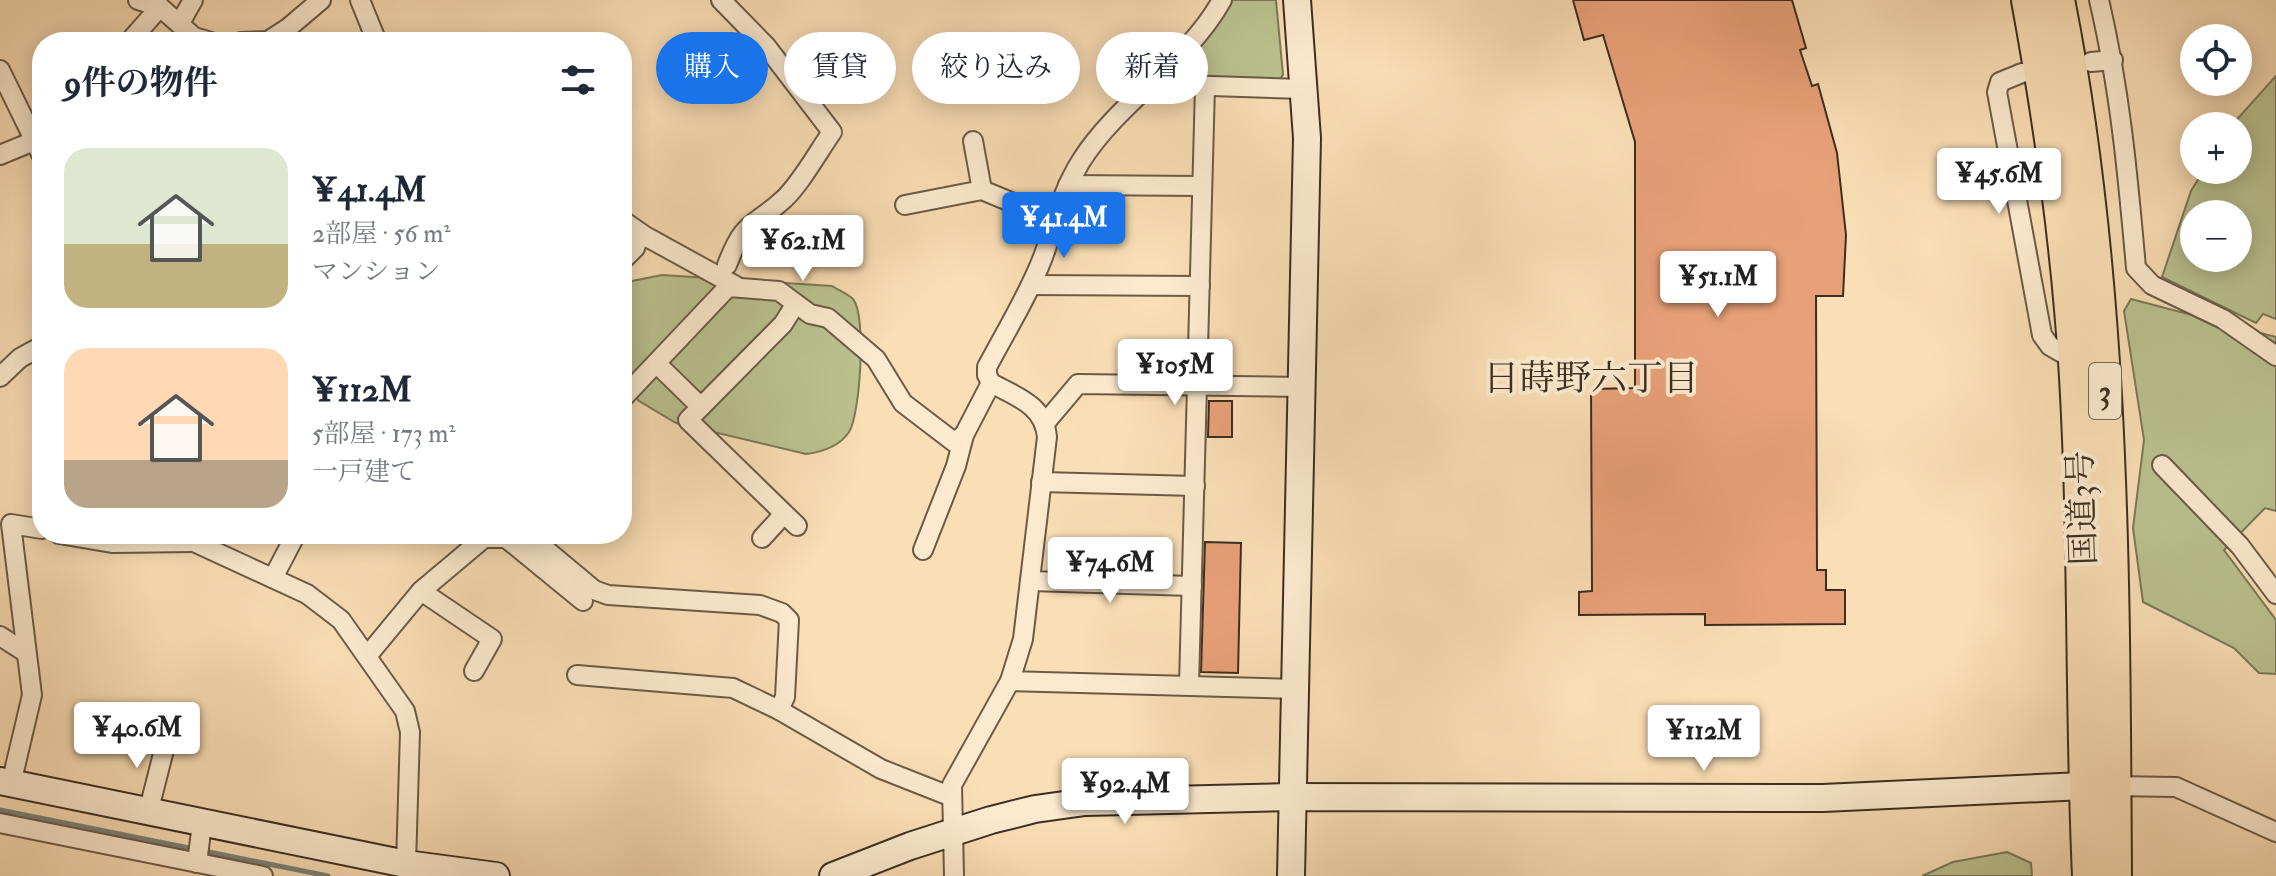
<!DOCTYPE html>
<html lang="ja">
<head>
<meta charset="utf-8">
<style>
	body { margin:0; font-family:"IM FELL Double Pica","Noto Serif JP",serif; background:#f2f2f3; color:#1f2937; height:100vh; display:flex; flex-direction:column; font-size:30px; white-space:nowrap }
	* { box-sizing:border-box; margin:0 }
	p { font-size:26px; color:#747a83 }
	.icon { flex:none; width:44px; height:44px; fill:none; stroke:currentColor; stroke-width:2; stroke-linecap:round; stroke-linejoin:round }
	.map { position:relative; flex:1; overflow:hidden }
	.drawer { position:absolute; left:32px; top:32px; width:600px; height:512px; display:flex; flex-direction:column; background:#fff; border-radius:32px; box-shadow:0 4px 20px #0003 }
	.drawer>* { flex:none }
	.top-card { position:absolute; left:656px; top:32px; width:760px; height:72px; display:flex; gap:16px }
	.tools { position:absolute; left:2180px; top:24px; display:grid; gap:16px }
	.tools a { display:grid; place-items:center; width:72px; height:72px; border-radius:50%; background:#fff; box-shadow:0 4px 20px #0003; font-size:40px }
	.price { position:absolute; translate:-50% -68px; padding:0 18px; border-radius:8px; background:#fff; color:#222; font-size:26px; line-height:52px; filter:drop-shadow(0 2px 4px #0008) }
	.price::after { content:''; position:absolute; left:50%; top:48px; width:24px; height:18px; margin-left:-12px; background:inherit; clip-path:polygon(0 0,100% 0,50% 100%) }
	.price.current { background:#1a73e8; color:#fff }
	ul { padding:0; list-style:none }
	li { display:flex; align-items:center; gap:24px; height:200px; padding:0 32px }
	li span { display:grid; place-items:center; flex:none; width:224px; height:160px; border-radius:24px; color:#555 }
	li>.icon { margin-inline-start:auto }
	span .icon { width:96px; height:96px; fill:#fffc; stroke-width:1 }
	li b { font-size:34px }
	h2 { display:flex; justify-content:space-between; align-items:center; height:96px; padding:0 32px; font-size:34px }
	.chip { padding:0 28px; border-radius:36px; background:#fff; box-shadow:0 4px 20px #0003; font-size:28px; line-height:72px }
	.chip.current { background:#1a73e8; color:#fff }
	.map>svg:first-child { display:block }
</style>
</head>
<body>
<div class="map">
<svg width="2276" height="876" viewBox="0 0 2276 876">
	<rect width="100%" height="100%" fill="#fadeb5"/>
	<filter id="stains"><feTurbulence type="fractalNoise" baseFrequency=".0025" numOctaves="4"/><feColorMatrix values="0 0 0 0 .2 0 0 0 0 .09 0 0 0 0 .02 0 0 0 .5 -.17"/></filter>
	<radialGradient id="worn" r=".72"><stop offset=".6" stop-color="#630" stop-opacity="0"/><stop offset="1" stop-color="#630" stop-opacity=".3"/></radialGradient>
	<g fill="#bac290" stroke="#7c7859" stroke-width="2" fill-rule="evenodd">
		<path d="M1227 0H1276L1283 75 1278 81 1175 78 1172 72Z"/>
		<path d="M2276 76V319L2263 314 2256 323 2162 277 2191 191 2204 170H2238V126H2231ZM2238 214V258H2194V214Z"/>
		<path d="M662 275 832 286C838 290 848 294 853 299 867 315 860 415 849 432 839 447 822 452 806 454L676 423 639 401 622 383V288L632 281Z"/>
		<path d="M2131 299 2276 337V511L2265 508 2224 550 2276 620V674L2259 673 2234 648 2143 602 2133 528 2144 440 2124 311Z"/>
		<path d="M2007 852 2031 863 2032 876H1922L1953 862Z"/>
	</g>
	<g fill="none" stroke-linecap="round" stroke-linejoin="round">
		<g stroke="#79827b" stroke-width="5">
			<path d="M0 810 194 849"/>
			<path d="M204 851 328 876"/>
		</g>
	</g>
	<g fill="#e8a078" stroke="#3d2e22" stroke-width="2">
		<path d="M1573 0H1792L1806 48 1800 50 1812 86 1818 84 1837 153 1846 235 1843 296H1816L1817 570H1826V590H1845V624L1705 625V614L1579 615V592L1592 591 1591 389 1635 388V142L1603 35 1584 40Z"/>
		<path d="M1209 401H1232V437H1208Z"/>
		<path d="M1205 542 1241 543 1238 673 1201 672Z"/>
	</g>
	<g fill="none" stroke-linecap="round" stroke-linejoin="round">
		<g stroke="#6c5a47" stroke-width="22">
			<g id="street">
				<path d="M138 0 160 7 194 37 211 42"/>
				<path d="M360 0 377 42"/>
				<path d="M721 0 766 46 832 132C818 152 801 183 784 199 752 228 744 220 727 265"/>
				<path d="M2099 0C2120 89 2128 177 2136 268L2152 285 2223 319 2276 356"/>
				<path d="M180 23 193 0"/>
				<path d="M129 42 160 7"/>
				<path d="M241 42 268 41 288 28 321 0"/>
				<path d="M2091 62 2113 60"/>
				<path d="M0 70 42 156"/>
				<path d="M2022 73 2000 82 1997 92 2042 335 2050 346 2076 361"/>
				<path d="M1151 84 1303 89"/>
				<path d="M973 141 982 190 1054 220"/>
				<path d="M0 155 34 141"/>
				<path d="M1068 185 1202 186"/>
				<path d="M905 205 982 190"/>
				<path d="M622 220 645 236 736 286"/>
				<path d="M622 261 635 248 640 234"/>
				<path d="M1031 285 1200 286"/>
				<path d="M795 305 783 324 688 420 797 526"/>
				<path d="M657 364 701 407"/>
				<path d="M0 377 20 358 42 346"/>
				<path d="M622 399 728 287 779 291 810 314 828 318 876 359 903 403 954 442 964 435 991 383"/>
				<path d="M1046 422 1078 384 1302 387"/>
				<path d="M2162 465 2240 546 2276 594"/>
				<path d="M1041 482 1195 486"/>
				<path d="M59 534 112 543 194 542"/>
				<path d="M190 534 194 542 307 594 341 620 405 711 410 732 406 864"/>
				<path d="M527 534 594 590 608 595 760 605 782 613 789 620 785 697 779 710"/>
				<path d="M762 538 784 514"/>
				<path d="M923 550 956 466 964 435"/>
				<path d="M273 578 296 534"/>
				<path d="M1030 581 1192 586"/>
				<path d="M421 591 492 639 474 671"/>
				<path d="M0 636 25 652"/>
				<path d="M368 655 421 591 484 538H506L583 601"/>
				<path d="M577 675 733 688 779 710 881 769 952 797"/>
				<path d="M1010 681 1296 689"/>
				<path d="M1189 685 1205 86"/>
				<path d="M11 784 32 695 11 524 42 529"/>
				<path d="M2113 786 2176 787 2276 832"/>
				<path d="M148 813 167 738"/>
				<path d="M0 823 263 876"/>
				<path d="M197 863 202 824"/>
				<path d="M954 876 952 785 1010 681 1023 639 1047 437C1044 405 1017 397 991 383L987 375V367C1006 331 1028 296 1043 257 1056 222 1060 195 1081 161 1119 101 1187 63 1222 0"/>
			</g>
		</g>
		<g stroke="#3d2e22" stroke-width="30">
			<g id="secondary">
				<path d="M0 781 406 864 496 876"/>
				<path d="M833 876 910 846 991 820 1035 809 1085 802 1292 797 1823 798 2105 785"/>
				<path d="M1291 876 1307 138 1297 0"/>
			</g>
		</g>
		<g stroke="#3d2e22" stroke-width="38">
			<g id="highway">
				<path d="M2029 0C2051 119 2068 240 2076 361 2087 532 2082 704 2090 876"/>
				<path d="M2057 0C2114 289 2112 583 2114 876"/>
			</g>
		</g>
		<use href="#street" stroke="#fceacf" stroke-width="18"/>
		<use href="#secondary" stroke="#fceacf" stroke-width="26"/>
		<use href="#highway" stroke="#fadeb5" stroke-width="34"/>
	</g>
	<g text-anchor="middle" stroke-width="8" stroke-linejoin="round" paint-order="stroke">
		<rect fill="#fceacf" stroke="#766656" stroke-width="2" x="2089" y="363" width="32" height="56" rx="6"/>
		<g font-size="32" font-weight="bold" fill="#3d2e22">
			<text x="2105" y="402">3</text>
		</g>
		<g font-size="34" fill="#3d2e22" stroke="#fceacf">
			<text transform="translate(2081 508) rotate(-92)" y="12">国道3号</text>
		</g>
		<g font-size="36" fill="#3d2e22" stroke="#fceacf">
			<text x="1591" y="390">日蒔野六丁目</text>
		</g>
	</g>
	<rect width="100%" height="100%" filter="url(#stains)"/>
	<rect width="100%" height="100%" fill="url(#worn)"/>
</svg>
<div class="tools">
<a><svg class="icon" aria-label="locate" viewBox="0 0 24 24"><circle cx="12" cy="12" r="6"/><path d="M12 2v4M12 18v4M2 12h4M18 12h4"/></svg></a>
<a>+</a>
<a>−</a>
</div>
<b class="price" style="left:1999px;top:216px">¥45.6M</b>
<b class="price current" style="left:1064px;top:260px">¥41.4M</b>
<b class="price" style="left:803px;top:283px">¥62.1M</b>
<b class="price" style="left:1718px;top:319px">¥51.1M</b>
<b class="price" style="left:1175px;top:407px">¥105M</b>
<b class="price" style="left:1110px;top:605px">¥74.6M</b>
<b class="price" style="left:137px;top:770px">¥40.6M</b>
<b class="price" style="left:1704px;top:773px">¥112M</b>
<b class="price" style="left:1125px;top:826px">¥92.4M</b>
<div class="top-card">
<a class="chip current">購入</a>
<a class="chip">賃貸</a>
<a class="chip">絞り込み</a>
<a class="chip">新着</a>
</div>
<section class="drawer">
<h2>9件の物件<svg class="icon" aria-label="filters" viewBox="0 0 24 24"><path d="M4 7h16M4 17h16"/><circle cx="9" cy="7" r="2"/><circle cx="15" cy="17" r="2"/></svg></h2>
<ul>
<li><span style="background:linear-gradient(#dfe7d0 60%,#c2b280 0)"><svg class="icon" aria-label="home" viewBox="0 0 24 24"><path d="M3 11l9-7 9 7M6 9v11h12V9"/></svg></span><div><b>¥41.4M</b><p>2部屋 · 56 m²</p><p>マンション</p></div></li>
<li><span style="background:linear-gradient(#ffd9b3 70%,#b9a48a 0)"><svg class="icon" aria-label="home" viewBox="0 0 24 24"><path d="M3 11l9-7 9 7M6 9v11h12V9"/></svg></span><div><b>¥112M</b><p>5部屋 · 173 m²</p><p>一戸建て</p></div></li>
</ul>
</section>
</div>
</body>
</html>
